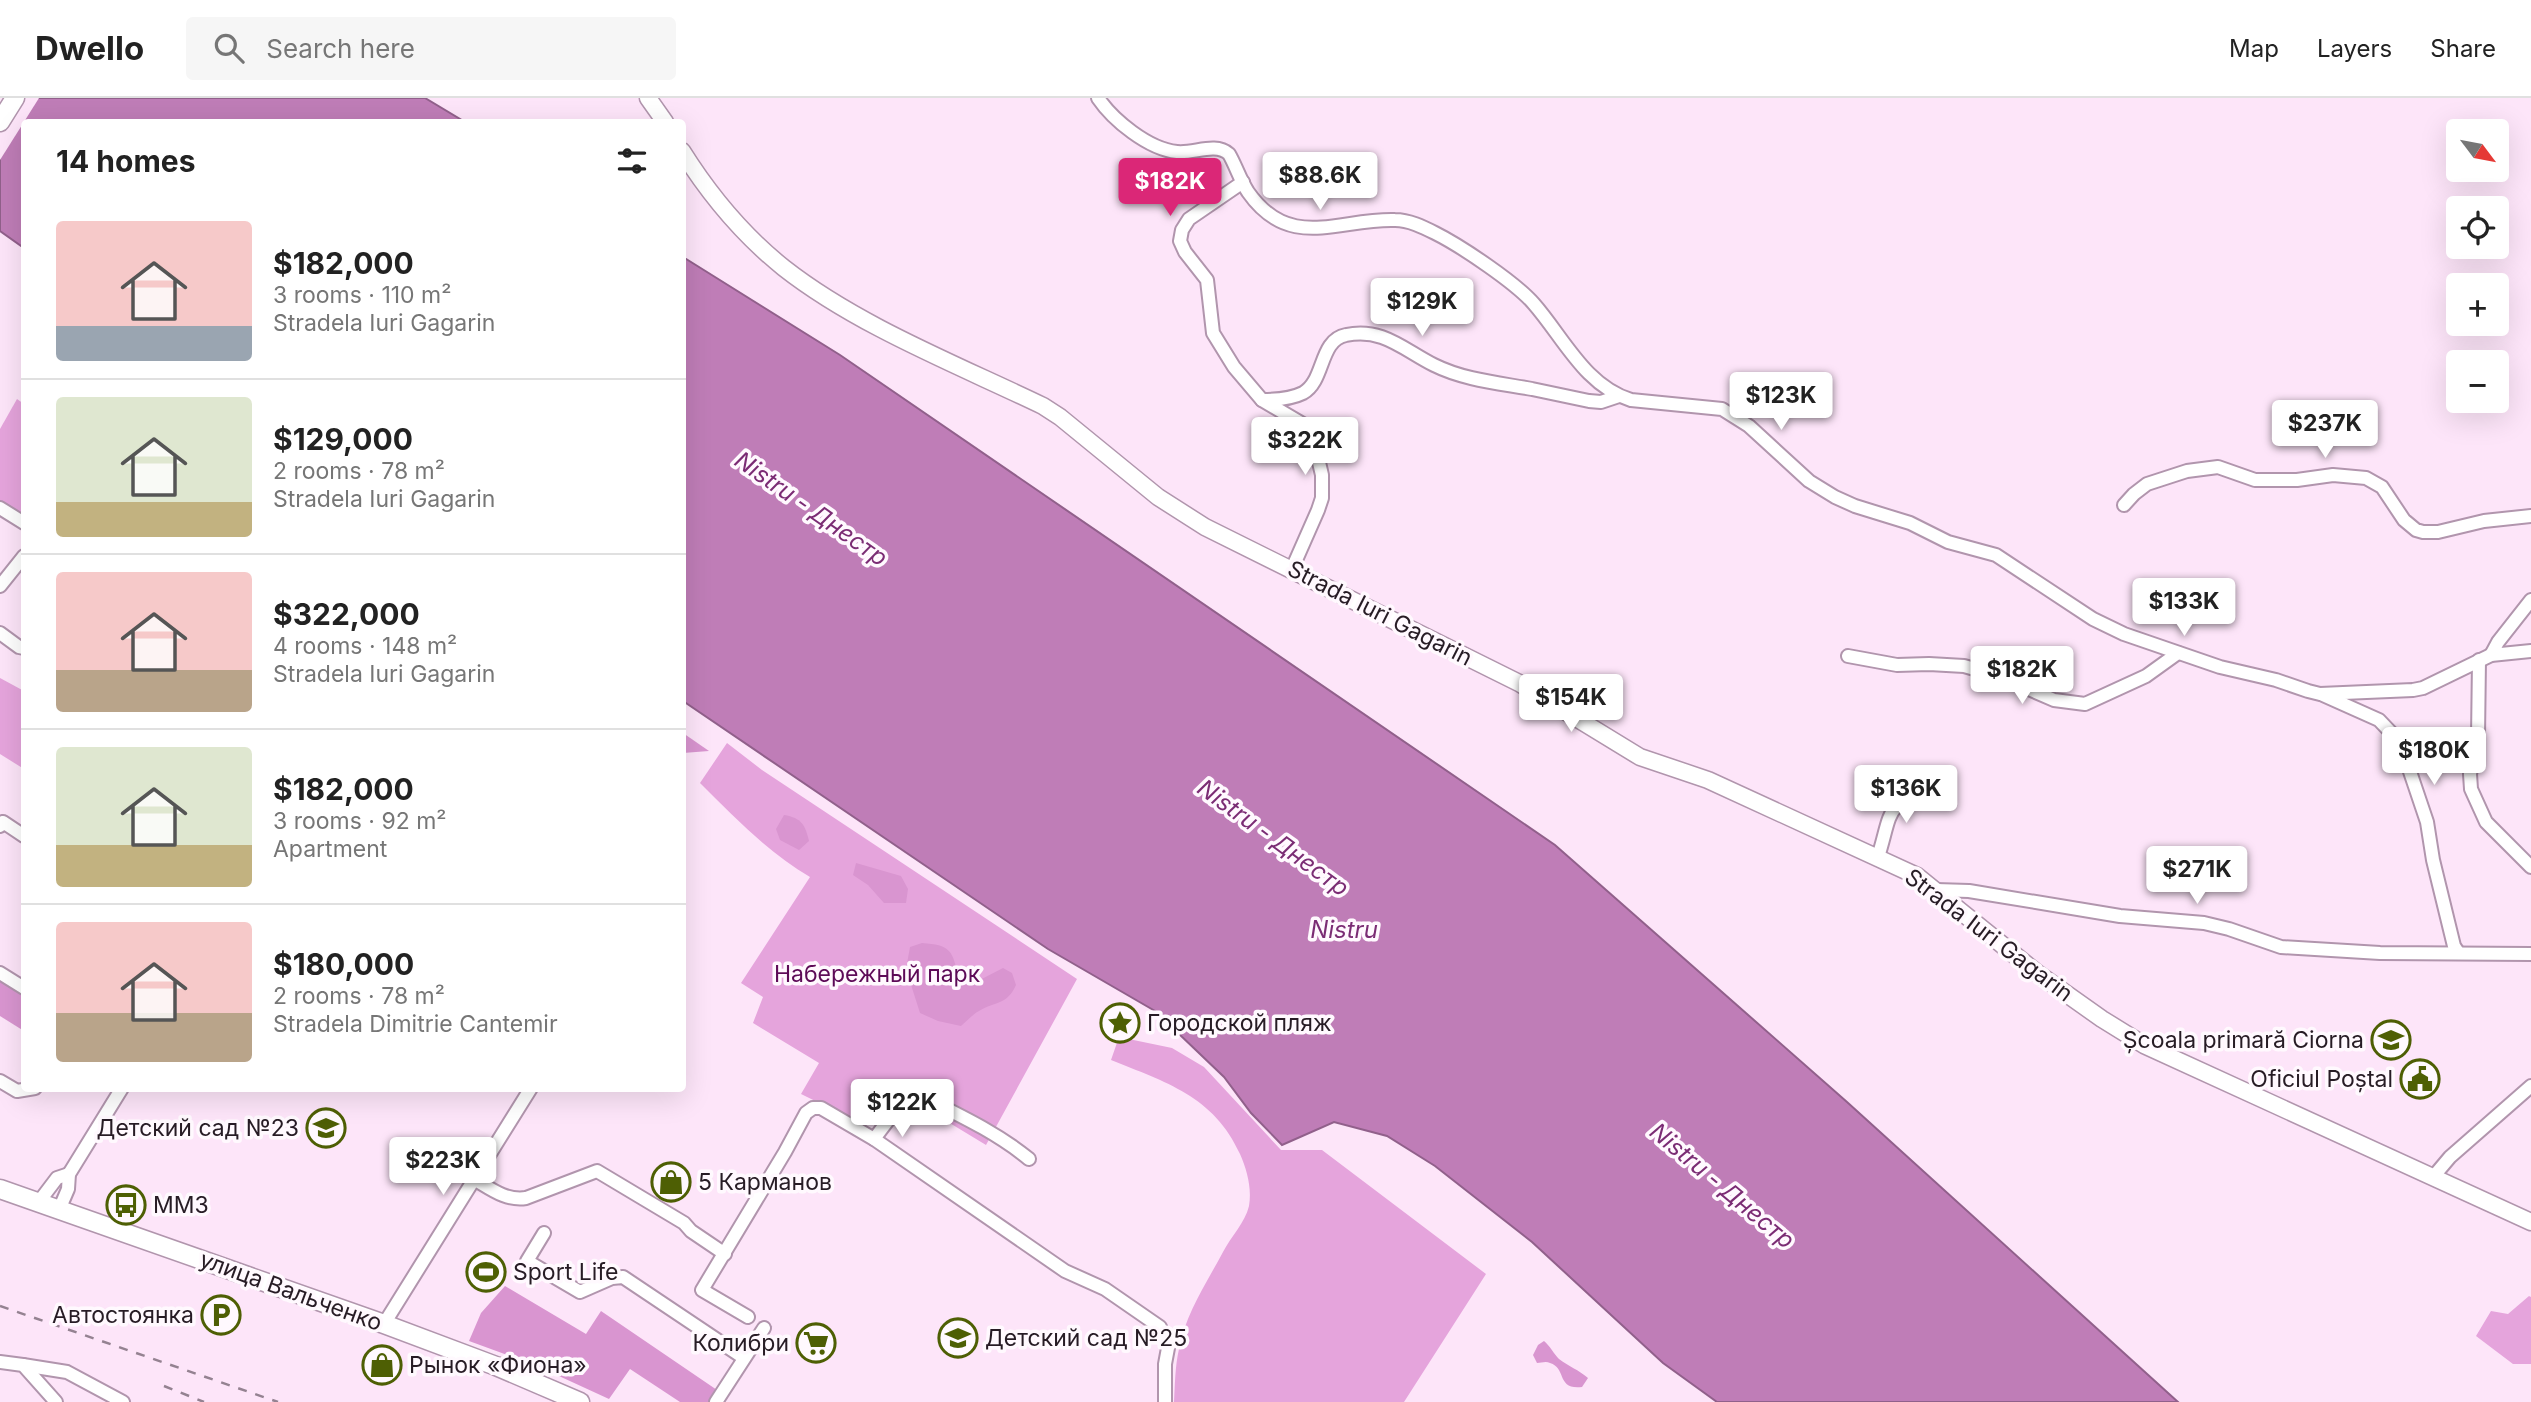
<!DOCTYPE html>
<html lang="en">
<head>
<meta charset="utf-8">
<style>
	body { margin:0; font-family:Inter,sans-serif; background:#f6f6f6; color:#222; height:100vh; display:flex; flex-direction:column; font-size:26px; white-space:nowrap }
	* { box-sizing:border-box; margin:0 }
	p { font-size:23px; color:#767676 }
	.icon { flex:none; width:38px; height:38px; fill:none; stroke:currentColor; stroke-width:2; stroke-linecap:round; stroke-linejoin:round }
	.map { position:relative; flex:1; overflow:hidden }
	.panel { position:absolute; left:21px; top:21px; width:665px; height:973px; display:flex; flex-direction:column; background:#fff; border-radius:7px; box-shadow:0 7px 28px #0002 }
	.panel>* { flex:none }
	.needle { width:46px; rotate:122deg }
	.controls { position:absolute; left:2446px; top:21px; display:grid; gap:14px }
	.controls a { display:grid; place-items:center; width:63px; height:63px; border-radius:7px; background:#fff; box-shadow:0 7px 28px #0002; font-size:35px }
	.price { position:absolute; translate:-50% -60px; padding:0 16px; border-radius:7px; background:#fff; color:#222; font-size:23px; line-height:46px; filter:drop-shadow(0 2px 4px #0008) }
	.price::after { content:''; position:absolute; left:50%; top:42px; width:21px; height:16px; margin-left:-10px; background:inherit; clip-path:polygon(0 0,100% 0,50% 100%) }
	.price.on { background:#db2777; color:#fff }
	ul { padding:0; list-style:none }
	li { display:flex; align-items:center; gap:21px; height:175px; padding:0 35px }
	li+li { border-top:2px solid #e0e0e0 }
	li span { display:grid; place-items:center; flex:none; width:196px; height:140px; border-radius:7px; color:#555 }
	li>.icon { margin-inline-start:auto }
	span .icon { width:84px; height:84px; fill:#fffc; stroke-width:1 }
	li b { font-size:30px }
	h2 { display:flex; justify-content:space-between; align-items:center; height:84px; padding:0 35px; font-size:30px }
	header { display:flex; align-items:center; gap:42px; box-sizing:border-box; height:98px; padding:0 35px; background:#fff; border-bottom:2px solid #e0e0e0 }
	header strong { font-size:33px }
	nav { display:flex; gap:38px; margin-inline-start:auto; font-size:24px }
	.search { width:490px; height:63px; background:#f6f6f6; display:flex; align-items:center; gap:18px; box-sizing:border-box; padding:0 24px; border-radius:7px; color:#767676; font-size:26px }
	.map>svg:first-child { display:block }
</style>
</head>
<body>
<header>
<strong>Dwello</strong>
<div class="search"><svg class="icon" aria-label="search" viewBox="0 0 24 24"><circle cx="10" cy="10" r="6"/><path d="M15 15l6 6"/></svg>Search here</div>
<nav><a>Map</a><a>Layers</a><a>Share</a></nav>
</header>
<div class="map">
<svg width="2531" height="1304" viewBox="0 0 2531 1304">
	<rect width="100%" height="100%" fill="#fde5f9"/>
	<g fill="#e5a4dc">
		<path d="M17 301 24 306V421L0 406V331Z"/>
		<path d="M0 580 24 593V671L0 656Z"/>
		<path d="M727 645 762 672 1077 881 986 1047 887 987 860 1025 801 996 819 965 753 925 763 899 741 885 810 779C769 755 734 719 700 685Z"/>
		<path d="M1119 939 1172 950 1204 969 1281 1052H1322L1486 1176 1404 1304H1174C1175 1287 1175 1268 1179 1251 1185 1217 1207 1184 1223 1154 1231 1138 1245 1125 1249 1108 1252 1090 1247 1072 1240 1056 1214 998 1165 984 1111 962Z"/>
		<path d="M2529 1198 2531 1199V1266H2513L2476 1238 2491 1213 2508 1216Z"/>
	</g>
	<g fill="#d995d0">
		<path d="M682 635H683L709 653 683 655Z"/>
		<path d="M784 717C802 720 805 727 809 743L799 752 780 742 776 731Z"/>
		<path d="M856 765 901 778 908 791 906 805H884L868 787 853 777Z"/>
		<path d="M922 845C950 847 953 852 958 879L972 886 1003 870 1012 875 1016 887C1007 907 996 903 979 913 973 916 967 923 961 928L938 923 920 915 906 871 910 849Z"/>
		<path d="M0 878 24 892V933L0 918Z"/>
		<path d="M505 1188 586 1236 601 1213 717 1292 709 1304H680L630 1271 609 1301 535 1267 469 1243 481 1215Z"/>
		<path d="M1544 1243C1550 1248 1554 1256 1559 1261 1568 1268 1579 1272 1588 1280L1582 1289C1556 1292 1567 1270 1550 1265 1546 1263 1541 1265 1537 1265L1533 1257 1538 1247Z"/>
	</g>
	<g fill="#bf7db7" stroke="#91608b" stroke-width="2">
		<path d="M0 0H425L465 24H24V150L0 133Z"/>
		<path d="M683 159 840 257 1555 747 1847 1004 2178 1304H1717L1663 1265 1532 1144 1435 1068 1387 1038 1334 1024 1282 1047 1251 1015 1224 979 1155 913 1048 851 683 603Z"/>
	</g>
	<path fill="#fde5f9" d="M0 0H39L0 62Z"/>
	<g fill="none" stroke-linecap="round" stroke-linejoin="round">
		<g stroke="#b195ad" stroke-width="16">
			<g id="street">
				<path d="M1098 0C1113 22 1148 51 1177 54 1194 56 1215 44 1229 56 1236 68 1240 82 1248 94 1290 154 1339 120 1395 122 1409 122 1423 129 1435 135 1461 148 1516 185 1534 206 1563 239 1585 288 1631 302L1722 311 1749 328 1809 383 1835 399 1855 408 1910 425 1948 444 1996 457 2093 521 2124 536 2220 569 2276 582 2308 593 2320 596 2413 592 2423 590 2491 557 2531 553"/>
				<path d="M1243 84 1189 121 1182 132 1180 143 1185 154 1207 182 1213 235 1234 269 1262 302 1306 328 1312 335 1322 377V400L1318 412 1292 471"/>
				<path d="M1262 302C1275 302 1291 301 1303 295 1325 283 1319 242 1346 237 1382 229 1404 252 1434 267 1464 282 1499 285 1532 291 1551 295 1570 299 1589 303L1601 304 1619 298"/>
				<path d="M2124 407 2134 396 2147 386 2187 373 2218 369 2255 382H2297L2333 377 2366 380 2382 389 2404 422 2416 432 2423 434H2438L2484 423 2531 418"/>
				<path d="M0 410 24 425"/>
				<path d="M0 488 24 458"/>
				<path d="M0 535 19 549 24 550"/>
				<path d="M2491 557 2498 544 2531 502"/>
				<path d="M1848 558 1897 567 1929 566 1964 568 1999 578 2054 602 2085 606 2146 578 2178 555"/>
				<path d="M2479 562 2478 639 2470 676 2471 691 2486 724 2531 769"/>
				<path d="M2323 597 2379 622 2400 644 2427 724 2433 762 2454 848 2458 854"/>
				<path d="M0 728 3 724 24 738"/>
				<path d="M1878 759C1892 715 1884 704 1933 693"/>
				<path d="M1936 792 1969 793 2120 818 2204 825 2229 831 2281 849 2380 855 2531 856"/>
				<path d="M0 875 24 890"/>
				<path d="M0 983 17 993 35 990"/>
				<path d="M874 1041 902 1004 921 998C959 1017 996 1034 1029 1061"/>
				<path d="M2434 1078 2450 1059 2531 988"/>
				<path d="M474 1081C491 1091 506 1103 526 1100L597 1073 684 1125 691 1133 725 1156"/>
				<path d="M38 1105 57 1080 69 1076"/>
				<path d="M59 1112 68 1091 69 1076 122 990"/>
				<path d="M544 1135 527 1163 580 1194 612 1180 623 1179 744 1260"/>
				<path d="M748 1219 702 1192 785 1054 806 1015 813 1010H821L874 1041 1065 1173 1105 1191 1160 1229 1168 1250 1165 1266V1304"/>
				<path d="M384 1226 531 990"/>
				<path d="M0 1264 23 1267 56 1304"/>
				<path d="M23 1267 67 1274 123 1304"/>
				<path d="M716 1304 764 1230"/>
			</g>
		</g>
		<g stroke="#b195ad" stroke-width="19">
			<g id="secondary">
				<path d="M648 0 665 24"/>
				<path d="M682 53C709 96 744 138 784 170 858 228 958 267 1043 308L1060 319 1158 399 1205 429 1519 585 1640 659 1708 682 1917 778 2037 875 2102 921 2144 947 2531 1124"/>
			</g>
		</g>
		<g stroke="#b195ad" stroke-width="21">
			<g id="primary">
				<path d="M0 24 15 0"/>
				<path d="M0 1091 384 1226 496 1268 580 1304"/>
			</g>
		</g>
		<use href="#street" stroke="#fff" stroke-width="12"/>
		<use href="#secondary" stroke="#fff" stroke-width="16"/>
		<use href="#primary" stroke="#fff" stroke-width="18"/>
		<g stroke="#948291" stroke-width="2.5" stroke-dasharray="9 9" stroke-linecap="butt">
			<path d="M0 1208 278 1304"/>
			<path d="M164 1288 204 1304"/>
		</g>
	</g>
	<defs>
		<g id="sight-ring" transform="scale(2.0125)"><circle r="9.5" fill="#fff9fe" stroke="#4e5f04" stroke-width="1.5"/><path d="M0-6L1.8-2.2L6-1.7L2.9 1.2L3.7 5.4L0 3.3L-3.7 5.4L-2.9 1.2L-6-1.7L-1.8-2.2Z" fill="#4e5f04"/></g>
		<g id="school-ring" transform="scale(2.0125)"><circle r="9.5" fill="#fff9fe" stroke="#4e5f04" stroke-width="1.5"/><path d="M0-5L7-2L0 1L-7-2ZM-4 1L0 2.5L4 1V4Q0 6-4 4Z" fill="#4e5f04"/></g>
		<g id="civic-ring" transform="scale(2.0125)"><circle r="9.5" fill="#fff9fe" stroke="#4e5f04" stroke-width="1.5"/><path d="M-.6-6.5H3V-4.5H.6V-3L4-1V1h2V6H-6V1h2V-1L-.6-3ZM-1.2 2.5V6h2.4V2.5Z" fill="#4e5f04"/></g>
		<g id="shop-ring" transform="scale(2.0125)"><circle r="9.5" fill="#fff9fe" stroke="#4e5f04" stroke-width="1.5"/><path d="M-5-2.5h2.3a2.7 3.5 0 0 1 5.4 0H5L5.5 6h-11ZM-1.5-2.5h3a1.5 2.3 0 0 0-3 0Z" fill="#4e5f04"/></g>
		<g id="bus-ring" transform="scale(2.0125)"><circle r="9.5" fill="#fff9fe" stroke="#4e5f04" stroke-width="1.5"/><path d="M-5-6H5V4H4V6H2V4H-2V6H-4V4H-5ZM-3.5-4V0h7V-4ZM-3.5 1.2v1.5H-2V1.2ZM2 1.2v1.5H3.5V1.2Z" fill="#4e5f04"/></g>
		<g id="stadium-ring" transform="scale(2.0125)"><circle r="9.5" fill="#fff9fe" stroke="#4e5f04" stroke-width="1.5"/><path d="M0-5a6.5 5 0 1 0 0 10a6.5 5 0 1 0 0-10ZM-3.5-1.8h7v3.6h-7Z" fill="#4e5f04"/></g>
		<g id="parking-ring" transform="scale(2.0125)"><circle r="9.5" fill="#fff9fe" stroke="#4e5f04" stroke-width="1.5"/><path d="M-3.5-5.5H1a3.5 3.5 0 0 1 0 7H-1V5.5H-3.5ZM-1-3.4V-.6H.8a1.4 1.4 0 0 0 0-2.8Z" fill="#4e5f04"/></g>
		<g id="supermarket-ring" transform="scale(2.0125)"><circle r="9.5" fill="#fff9fe" stroke="#4e5f04" stroke-width="1.5"/><path d="M-6-5.5h2.5l.6 2H6L4.5 2H-2.5L-4.4-4H-6ZM-1.5 3.2a1.3 1.3 0 1 0 .1 0ZM3 3.2a1.3 1.3 0 1 0 .1 0Z" fill="#4e5f04"/></g>
	</defs>
	<g fill-rule="evenodd">
		<use href="#sight-ring" x="1120" y="925"/>
		<use href="#school-ring" x="2391" y="942"/>
		<use href="#civic-ring" x="2420" y="981"/>
		<use href="#school-ring" x="326" y="1030"/>
		<use href="#shop-ring" x="671" y="1084"/>
		<use href="#bus-ring" x="126" y="1107"/>
		<use href="#stadium-ring" x="486" y="1174"/>
		<use href="#parking-ring" x="221" y="1217"/>
		<use href="#school-ring" x="958" y="1240"/>
		<use href="#supermarket-ring" x="816" y="1245"/>
		<use href="#shop-ring" x="382" y="1267"/>
	</g>
	<g text-anchor="middle" stroke-width="7" stroke-linejoin="round" paint-order="stroke">
		<g font-size="23" fill="#271c25" stroke="#fff9fe">
			<text transform="translate(1380 515) rotate(27)" y="8">Strada Iuri Gagarin</text>
			<text transform="translate(1989 837) rotate(37)" y="8">Strada Iuri Gagarin</text>
			<text transform="translate(291 1193) rotate(20)" y="8">улица Вальченко</text>
		</g>
		<g font-size="23" fill="#5d0a57" stroke="#fff9fe">
			<text x="877" y="884">Набережный парк</text>
		</g>
		<g font-size="23" fill="#271c25" stroke="#fff9fe" text-anchor="start">
			<text x="1147" y="933">Городской пляж</text>
			<text x="2364" y="950" text-anchor="end">Școala primară Ciorna</text>
			<text x="2393" y="989" text-anchor="end">Oficiul Poștal</text>
			<text x="299" y="1038" text-anchor="end">Детский сад №23</text>
			<text x="698" y="1092">5 Карманов</text>
			<text x="153" y="1115">ММЗ</text>
			<text x="513" y="1182">Sport Life</text>
			<text x="194" y="1225" text-anchor="end">Автостоянка</text>
			<text x="985" y="1248">Детский сад №25</text>
			<text x="789" y="1253" text-anchor="end">Колибри</text>
			<text x="409" y="1275">Рынок «Фиона»</text>
		</g>
		<g font-size="24" font-style="italic" fill="#7b2c74" stroke="#fff9fe">
			<text transform="translate(811 411) rotate(35)" y="8">Nistru - Днестр</text>
			<text transform="translate(1273 740) rotate(36)" y="8">Nistru - Днестр</text>
			<text x="1344" y="840">Nistru</text>
			<text transform="translate(1722 1088) rotate(40)" y="8">Nistru - Днестр</text>
		</g>
	</g>
</svg>
<div class="controls">
<a><svg class="needle" viewBox="-14 -14 28 28"><path d="M0-13l5 13h-10z" fill="#e53935"/><path d="M0 13l5-13h-10z" fill="#767676"/></svg></a>
<a><svg class="icon" aria-label="locate" viewBox="0 0 24 24"><circle cx="12" cy="12" r="6"/><path d="M12 2v4M12 18v4M2 12h4M18 12h4"/></svg></a>
<a>+</a>
<a>−</a>
</div>
<b class="price" style="left:1320px;top:114px">$88.6K</b>
<b class="price on" style="left:1170px;top:120px">$182K</b>
<b class="price" style="left:1422px;top:240px">$129K</b>
<b class="price" style="left:1781px;top:334px">$123K</b>
<b class="price" style="left:2325px;top:362px">$237K</b>
<b class="price" style="left:1305px;top:379px">$322K</b>
<b class="price" style="left:2184px;top:540px">$133K</b>
<b class="price" style="left:2022px;top:608px">$182K</b>
<b class="price" style="left:1571px;top:636px">$154K</b>
<b class="price" style="left:2434px;top:689px">$180K</b>
<b class="price" style="left:1906px;top:727px">$136K</b>
<b class="price" style="left:2197px;top:808px">$271K</b>
<b class="price" style="left:902px;top:1041px">$122K</b>
<b class="price" style="left:443px;top:1099px">$223K</b>
<section class="panel">
<h2>14 homes<svg class="icon" aria-label="filters" viewBox="0 0 24 24"><path d="M4 7h16M4 17h16"/><circle cx="9" cy="7" r="2"/><circle cx="15" cy="17" r="2"/></svg></h2>
<ul>
<li><span style="background:linear-gradient(#f6c9c9 75%,#9aa5b1 0)"><svg class="icon" aria-label="home" viewBox="0 0 24 24"><path d="M3 11l9-7 9 7M6 9v11h12V9"/></svg></span><div><b>$182,000</b><p>3 rooms · 110 m²</p><p>Stradela Iuri Gagarin</p></div></li>
<li><span style="background:linear-gradient(#dfe7d0 75%,#c2b280 0)"><svg class="icon" aria-label="home" viewBox="0 0 24 24"><path d="M3 11l9-7 9 7M6 9v11h12V9"/></svg></span><div><b>$129,000</b><p>2 rooms · 78 m²</p><p>Stradela Iuri Gagarin</p></div></li>
<li><span style="background:linear-gradient(#f6c9c9 70%,#b9a48a 0)"><svg class="icon" aria-label="home" viewBox="0 0 24 24"><path d="M3 11l9-7 9 7M6 9v11h12V9"/></svg></span><div><b>$322,000</b><p>4 rooms · 148 m²</p><p>Stradela Iuri Gagarin</p></div></li>
<li><span style="background:linear-gradient(#dfe7d0 70%,#c2b280 0)"><svg class="icon" aria-label="home" viewBox="0 0 24 24"><path d="M3 11l9-7 9 7M6 9v11h12V9"/></svg></span><div><b>$182,000</b><p>3 rooms · 92 m²</p><p>Apartment</p></div></li>
<li><span style="background:linear-gradient(#f6c9c9 65%,#b9a48a 0)"><svg class="icon" aria-label="home" viewBox="0 0 24 24"><path d="M3 11l9-7 9 7M6 9v11h12V9"/></svg></span><div><b>$180,000</b><p>2 rooms · 78 m²</p><p>Stradela Dimitrie Cantemir</p></div></li>
</ul>
</section>
</div>
</body>
</html>
